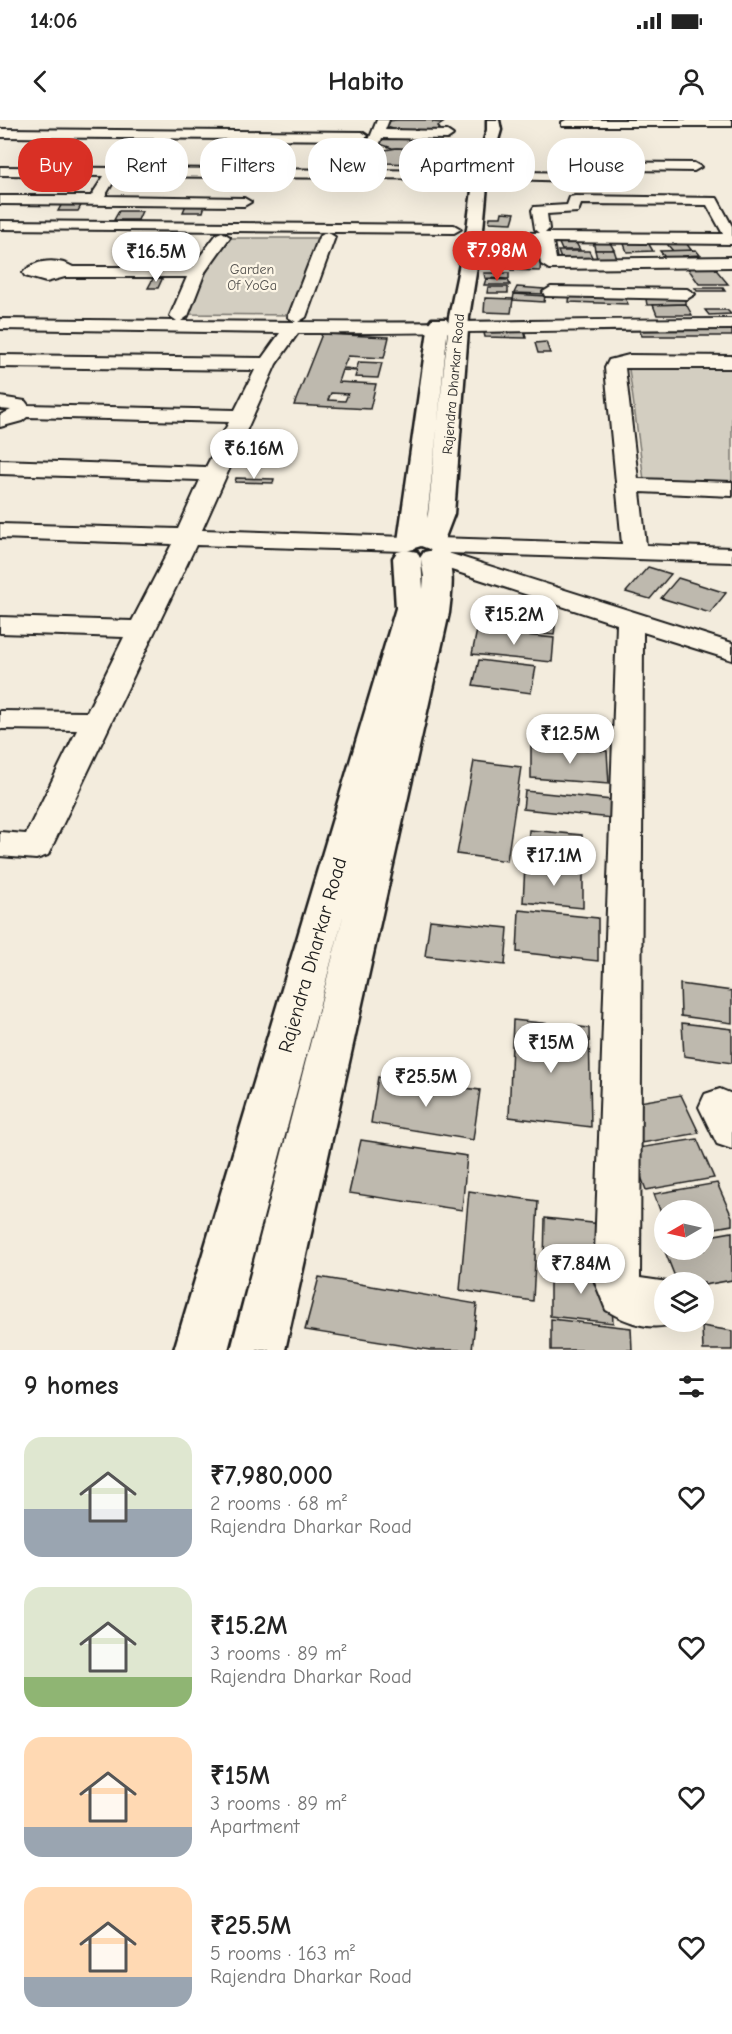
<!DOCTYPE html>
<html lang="en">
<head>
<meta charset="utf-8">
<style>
	body { margin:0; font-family:"Comic Neue",sans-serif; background:#f6f6f6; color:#222; height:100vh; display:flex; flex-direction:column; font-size:22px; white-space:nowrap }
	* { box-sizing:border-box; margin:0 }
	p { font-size:20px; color:#767676 }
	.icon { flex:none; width:33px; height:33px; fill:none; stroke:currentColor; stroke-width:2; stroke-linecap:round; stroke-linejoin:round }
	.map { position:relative; height:1230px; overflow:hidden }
	.drawer { display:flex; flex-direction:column; background:#fff; flex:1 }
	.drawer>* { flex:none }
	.banner { position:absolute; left:18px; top:18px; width:696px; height:54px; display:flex; gap:12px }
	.needle { width:39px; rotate:261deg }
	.tools { position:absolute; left:654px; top:1080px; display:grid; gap:12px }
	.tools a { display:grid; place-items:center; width:60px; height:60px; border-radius:50%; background:#fff; box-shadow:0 6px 24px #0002; font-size:30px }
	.price { position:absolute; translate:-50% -51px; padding:0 14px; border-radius:21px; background:#fff; color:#222; font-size:20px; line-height:39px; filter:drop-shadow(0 2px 3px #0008) }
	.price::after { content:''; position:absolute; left:50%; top:36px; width:18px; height:14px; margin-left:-9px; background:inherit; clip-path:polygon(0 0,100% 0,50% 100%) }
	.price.on { background:#d93025; color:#fff }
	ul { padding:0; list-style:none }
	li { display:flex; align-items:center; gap:18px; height:150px; padding:0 24px }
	li span { display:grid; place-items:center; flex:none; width:168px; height:120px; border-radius:18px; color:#555 }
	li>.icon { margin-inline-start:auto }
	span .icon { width:72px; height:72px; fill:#fffc; stroke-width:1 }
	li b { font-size:26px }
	h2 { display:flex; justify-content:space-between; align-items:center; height:72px; padding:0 24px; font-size:26px }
	.pill { padding:0 21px; border-radius:24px; background:#fff; box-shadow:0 6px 24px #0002; font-size:21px; line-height:54px }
	.pill.on { background:#d93025; color:#fff }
	.status { display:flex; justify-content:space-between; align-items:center; height:42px; padding:0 30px; background:#fff; direction:ltr }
	.status svg { height:16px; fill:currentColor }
	header { display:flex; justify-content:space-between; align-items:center; height:78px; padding:0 24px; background:#fff; font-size:27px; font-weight:800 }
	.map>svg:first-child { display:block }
</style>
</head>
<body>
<div class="status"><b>14:06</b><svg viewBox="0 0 49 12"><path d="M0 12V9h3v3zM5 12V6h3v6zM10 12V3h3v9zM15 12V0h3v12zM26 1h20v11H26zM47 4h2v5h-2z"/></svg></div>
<header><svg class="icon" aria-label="back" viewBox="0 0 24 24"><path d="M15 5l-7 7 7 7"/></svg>Habito<svg class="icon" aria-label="person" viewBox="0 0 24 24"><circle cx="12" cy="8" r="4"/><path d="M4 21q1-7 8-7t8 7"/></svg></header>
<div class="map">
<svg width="732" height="1230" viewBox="0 0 732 1230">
	<rect width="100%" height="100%" fill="#f3ecdd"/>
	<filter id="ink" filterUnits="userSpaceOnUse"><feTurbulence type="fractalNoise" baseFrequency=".0167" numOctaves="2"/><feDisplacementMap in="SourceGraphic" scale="12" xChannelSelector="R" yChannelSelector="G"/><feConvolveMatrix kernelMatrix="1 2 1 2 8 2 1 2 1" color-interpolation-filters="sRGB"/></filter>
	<g filter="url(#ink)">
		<g fill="#d3cec1" stroke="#78756e" stroke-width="1.5">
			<path d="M225 118H320L291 195 184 194Z"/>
			<path d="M628 242 732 245V362L644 360Z"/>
		</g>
		<g fill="#beb9ae" stroke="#1c1c1c" stroke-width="1.5" fill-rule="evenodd">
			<path d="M397 0H433V2L443 3 438 6 440 9 424 12 399 11 387 7 388 1Z"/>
			<path d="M381 17 427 18 438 19 433 22 434 26 419 29 392 28 380 24Z"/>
			<path d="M397 28 422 30 421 33 433 34 427 37 428 41 412 44 384 43 372 39 373 32Z"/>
			<path d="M63 82H83L78 91H58Z"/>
			<path d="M186 85H205L203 92H183Z"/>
			<path d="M119 91H142L138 100H114Z"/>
			<path d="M502 92 515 93 512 103 489 102 490 97H501Z"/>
			<path d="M154 118H178L173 133H148Z"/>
			<path d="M558 121H575L580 130H562Z"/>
			<path d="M593 121H609L614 130H595Z"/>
			<path d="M623 121H647L653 131 627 132Z"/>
			<path d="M686 123 692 131H673L667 124Z"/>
			<path d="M595 130H614L617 139H597Z"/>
			<path d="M696 130 700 135 683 136 684 139 667 140 660 131Z"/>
			<path d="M513 131 543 133 541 139 510 137Z"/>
			<path d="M558 131H589L593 139H561Z"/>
			<path d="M510 137 541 139 540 151 511 150Z"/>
			<path d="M713 146 728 164H699L687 147Z"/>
			<path d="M484 153H509V159L485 158Z"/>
			<path d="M154 157H163L158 168H148Z"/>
			<path d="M486 159 508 160 510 165H484Z"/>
			<path d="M488 167H508V173H487Z"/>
			<path d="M517 167 544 169 545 174 514 173Z"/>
			<path d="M695 168H723L725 171H697Z"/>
			<path d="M570 173 623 174 628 184 569 182Z"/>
			<path d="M514 174 545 176 544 182 513 180Z"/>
			<path d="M485 178 513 179 511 193 484 192Z"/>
			<path d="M646 179H686V184L647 185Z"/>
			<path d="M686 184 692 195H657L653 185Z"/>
			<path d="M705 190H727L731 194 709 195Z"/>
			<path d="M637 206H666L667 210 732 209V216H642Z"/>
			<path d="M483 209H524L526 218 485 217Z"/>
			<path d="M322 214 389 217 384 238 348 236 343 248 356 249 359 242 382 243 378 258 355 257 357 251 342 250 338 262 376 264 370 289 294 285ZM331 273 348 274 345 281 328 280Z"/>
			<path d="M546 222 550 233H538L535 223Z"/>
			<path d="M236 358 274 359 273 363 235 362Z"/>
			<path d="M648 447 671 454 650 479 626 472Z"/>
			<path d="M678 458 726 473 710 493 661 478Z"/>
			<path d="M495 483 557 489 554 515 490 508Z"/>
			<path d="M477 510 554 518 552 542 472 534Z"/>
			<path d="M479 540 536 547 531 573 473 565Z"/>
			<path d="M531 626 607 631 609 664 531 658Z"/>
			<path d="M474 641 521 647 507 741 457 734Z"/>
			<path d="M525 671 612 680V698L523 689Z"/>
			<path d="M529 710 582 715V744L527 738Z"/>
			<path d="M525 746 583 751V788L523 782Z"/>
			<path d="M519 790 598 798V841L517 832Z"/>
			<path d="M430 800 508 808 505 845 425 836Z"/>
			<path d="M680 864 732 871V903L681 896Z"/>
			<path d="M513 900 589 908 591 1007 509 997Z"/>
			<path d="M682 903 732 909V943L684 936Z"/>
			<path d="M378 957 480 970 473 1020 371 1003Z"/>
			<path d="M681 975 699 1013 642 1023 627 984Z"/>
			<path d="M697 1019 714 1058 646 1070 631 1029Z"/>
			<path d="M361 1020 467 1036 462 1090 349 1073Z"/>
			<path d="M717 1063 732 1097V1105L704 1110V1090H664V1101L654 1074Z"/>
			<path d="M469 1071 538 1081 533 1181 460 1170Z"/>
			<path d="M545 1098 611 1105 610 1150 544 1141Z"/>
			<path d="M732 1112V1160L704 1165V1162H677L662 1124H664V1130H704V1117Z"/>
			<path d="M550 1147 610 1154 613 1203 550 1196Z"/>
			<path d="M319 1157 477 1184 472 1230H430L305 1210Z"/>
			<path d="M551 1199 631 1208 632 1230H551Z"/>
			<path d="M702 1206 732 1211V1230H703Z"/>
		</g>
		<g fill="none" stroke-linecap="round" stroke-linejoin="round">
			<g stroke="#1c1c1c" stroke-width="4">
				<g id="minor">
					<path d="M377 0H389L385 10 447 11 453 15 447 19 382 18 370 48H360L359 45Z"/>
					<path d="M566 0H732V6H562V2Z"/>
					<path d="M0 9 362 12 368 16 362 20 0 17Z"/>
					<path d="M572 42 694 43 701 47 694 51 567 49 566 46Z"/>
					<path d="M0 47 466 51 473 55 466 59 117 56 105 76 244 78 251 82 244 86 0 84V76H91L104 56 0 55Z"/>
					<path d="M481 51 573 53 580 57 573 61 476 58 474 55 476 52Z"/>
					<path d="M575 76 717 78 732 106V124L553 122 556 139 732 137V147L549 149 541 144 537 122H474L466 117 474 112 540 113 535 109 532 90 534 87 567 85 570 77ZM581 84 707 85 723 114 545 113 549 109 547 94 578 92Z"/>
					<path d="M0 101 454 105 461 109 454 113 0 109Z"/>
					<path d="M222 112 230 117 205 152 188 196 181 201 296 202 288 197 319 117 327 112 335 117 306 197 298 202C443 204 587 199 732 199V209C587 209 443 214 298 213L276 244 202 410 405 417 414 419 417 424 414 429 405 431 196 425 48 735 36 739 0 736V712L26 714 77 610 0 609V591L87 592 124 517 0 513V497L132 501 172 424 0 418V404L178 409 200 360 0 354V340L206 347 229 302 27 297 22 301 0 307V295L11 290 0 289V277L25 281 28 285 235 290 255 250 0 247V235L262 238 280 213 0 209V199L177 201 170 196 187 157H65L46 162 25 156 23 153C34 139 58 138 73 147H192L217 114Z"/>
					<path d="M551 167 687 169 695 174 687 179 545 176 543 172Z"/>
					<path d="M629 235 732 236V248H625L638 359 732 362V376L640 372 646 425 732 428V442L448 433 732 523V540L643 512 640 1158 668 1162H664V1202H678C653 1212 629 1204 606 1190L594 1160 617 504 427 442 424 437 431 431 425 425 428 420 437 418 622 424 605 248 609 240Z"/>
					<path d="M720 969 732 974V1029L717 1024 699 987 705 974Z"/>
				</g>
			</g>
			<g stroke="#1c1c1c" stroke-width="5">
				<g id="major">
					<path d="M487 0H499L501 10 488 55 483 109 469 197 454 394 441 428 432 430 421 426 411 429 402 427 398 421 429 203 432 199H446L449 203 427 398 428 394 449 197 467 109 474 55 487 10Z"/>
					<path d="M407 430 417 432 420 438 424 432 434 430 444 432C456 450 451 473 449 493L285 1230H231L344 793 228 1230H174L396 488 393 438 397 432ZM421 439 424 457 423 469Z"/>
				</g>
			</g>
			<use href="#minor" fill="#fcf5e5" fill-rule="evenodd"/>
			<use href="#major" fill="#fcf5e5" fill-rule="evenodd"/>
		</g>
	</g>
	<g text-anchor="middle" stroke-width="4.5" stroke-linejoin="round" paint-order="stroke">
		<g font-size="14" fill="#53514e" stroke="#fcf5e5">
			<text x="252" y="154">Garden<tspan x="252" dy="16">Of YoGa</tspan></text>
		</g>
		<g font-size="14" fill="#1c1c1c" stroke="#fcf5e5">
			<text transform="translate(453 264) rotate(-85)" y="5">Rajendra Dharkar Road</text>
		</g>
		<g font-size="20" fill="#1c1c1c" stroke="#fcf5e5">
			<text transform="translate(312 835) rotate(-74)" y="7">Rajendra Dharkar Road</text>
		</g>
	</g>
</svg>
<div class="tools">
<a><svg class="needle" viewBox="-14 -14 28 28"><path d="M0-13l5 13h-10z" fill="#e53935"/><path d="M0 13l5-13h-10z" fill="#767676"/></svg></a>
<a><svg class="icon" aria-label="layers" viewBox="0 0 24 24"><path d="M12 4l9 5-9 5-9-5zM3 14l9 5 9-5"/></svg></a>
</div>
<b class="price on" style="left:497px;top:162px">₹7.98M</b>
<b class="price" style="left:156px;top:163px">₹16.5M</b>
<b class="price" style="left:254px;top:360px">₹6.16M</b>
<b class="price" style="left:514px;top:526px">₹15.2M</b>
<b class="price" style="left:570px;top:645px">₹12.5M</b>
<b class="price" style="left:554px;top:767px">₹17.1M</b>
<b class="price" style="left:551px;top:954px">₹15M</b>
<b class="price" style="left:426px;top:988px">₹25.5M</b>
<b class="price" style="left:581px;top:1175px">₹7.84M</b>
<div class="banner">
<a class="pill on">Buy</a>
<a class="pill">Rent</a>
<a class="pill">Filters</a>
<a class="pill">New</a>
<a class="pill">Apartment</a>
<a class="pill">House</a>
</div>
</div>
<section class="drawer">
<h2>9 homes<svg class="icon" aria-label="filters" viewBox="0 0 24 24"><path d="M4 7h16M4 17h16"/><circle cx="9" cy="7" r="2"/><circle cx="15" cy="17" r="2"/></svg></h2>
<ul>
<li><span style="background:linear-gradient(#dfe7d0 60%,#9aa5b1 0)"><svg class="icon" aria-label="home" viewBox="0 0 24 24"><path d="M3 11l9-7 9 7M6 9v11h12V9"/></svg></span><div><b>₹7,980,000</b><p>2 rooms · 68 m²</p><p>Rajendra Dharkar Road</p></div><svg class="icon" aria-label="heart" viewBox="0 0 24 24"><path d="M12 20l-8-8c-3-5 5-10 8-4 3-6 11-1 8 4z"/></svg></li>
<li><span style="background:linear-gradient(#dfe7d0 75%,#8fb573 0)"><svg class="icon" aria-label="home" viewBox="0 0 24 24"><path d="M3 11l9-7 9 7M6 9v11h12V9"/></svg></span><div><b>₹15.2M</b><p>3 rooms · 89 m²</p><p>Rajendra Dharkar Road</p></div><svg class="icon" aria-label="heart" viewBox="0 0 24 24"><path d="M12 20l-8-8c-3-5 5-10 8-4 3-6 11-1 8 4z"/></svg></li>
<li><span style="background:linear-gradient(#ffd9b3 75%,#9aa5b1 0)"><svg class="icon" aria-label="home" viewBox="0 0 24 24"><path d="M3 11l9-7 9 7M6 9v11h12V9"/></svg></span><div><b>₹15M</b><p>3 rooms · 89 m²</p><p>Apartment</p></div><svg class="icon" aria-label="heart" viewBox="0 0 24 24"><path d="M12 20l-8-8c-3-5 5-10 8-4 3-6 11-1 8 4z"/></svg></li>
<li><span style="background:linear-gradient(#ffd9b3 75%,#9aa5b1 0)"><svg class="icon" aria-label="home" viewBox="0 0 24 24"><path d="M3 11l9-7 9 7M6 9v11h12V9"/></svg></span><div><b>₹25.5M</b><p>5 rooms · 163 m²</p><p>Rajendra Dharkar Road</p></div><svg class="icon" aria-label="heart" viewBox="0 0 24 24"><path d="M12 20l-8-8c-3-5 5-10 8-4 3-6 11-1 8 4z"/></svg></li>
</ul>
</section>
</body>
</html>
